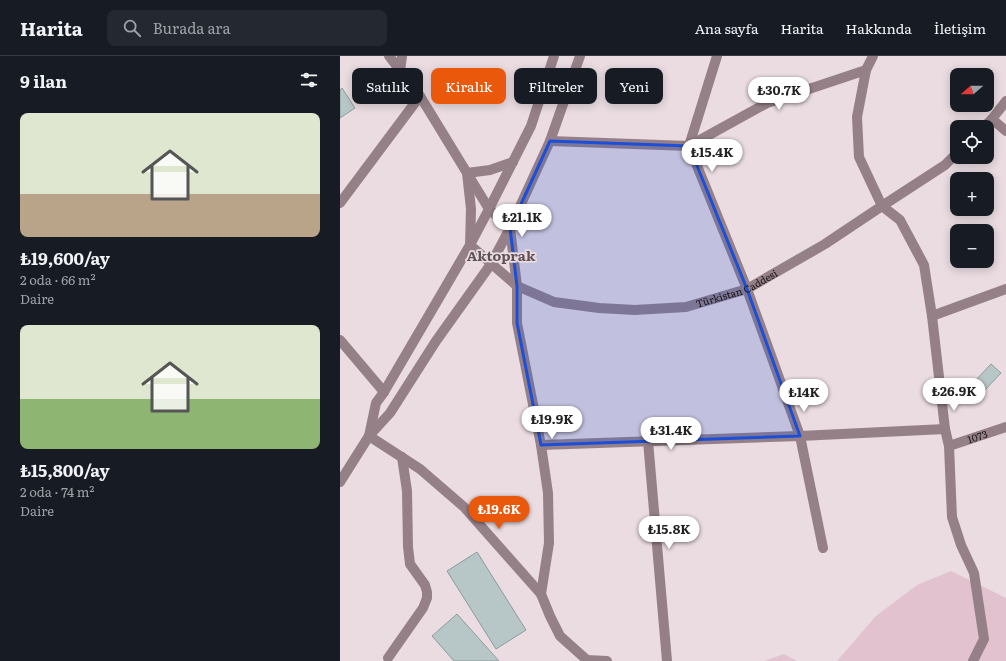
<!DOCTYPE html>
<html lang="tr">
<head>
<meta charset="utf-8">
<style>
	body { margin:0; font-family:Literata,serif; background:#242831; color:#f1f3f6; height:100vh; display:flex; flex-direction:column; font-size:15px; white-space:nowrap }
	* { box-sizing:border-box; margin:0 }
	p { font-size:13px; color:#9ea1a6 }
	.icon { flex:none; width:22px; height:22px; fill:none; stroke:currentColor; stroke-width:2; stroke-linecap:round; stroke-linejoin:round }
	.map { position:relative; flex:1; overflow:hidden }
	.side { display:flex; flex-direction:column; background:#171b24; width:340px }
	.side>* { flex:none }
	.hud { position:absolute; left:12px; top:12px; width:380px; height:36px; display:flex; gap:8px }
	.needle { width:26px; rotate:250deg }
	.controls { position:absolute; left:610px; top:12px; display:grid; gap:8px }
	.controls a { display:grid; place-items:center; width:44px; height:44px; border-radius:8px; background:#171b24; box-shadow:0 2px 10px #0003; font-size:20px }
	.price { position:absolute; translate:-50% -34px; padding:0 9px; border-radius:14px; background:#fff; color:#222; font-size:13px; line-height:26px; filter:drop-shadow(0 1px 2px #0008) }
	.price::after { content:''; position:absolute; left:50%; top:24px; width:12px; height:9px; margin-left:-6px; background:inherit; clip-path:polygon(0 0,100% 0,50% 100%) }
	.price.current { background:#ea580c; color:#fff }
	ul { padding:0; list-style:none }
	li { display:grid; align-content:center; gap:8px; height:212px; padding:0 20px }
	li span { display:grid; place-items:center; height:124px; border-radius:8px; color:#555 }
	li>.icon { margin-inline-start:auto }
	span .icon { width:72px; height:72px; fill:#fffc; stroke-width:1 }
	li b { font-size:17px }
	h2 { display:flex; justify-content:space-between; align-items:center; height:48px; padding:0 20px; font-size:17px }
	.tag { padding:0 14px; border-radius:8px; background:#171b24; box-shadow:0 2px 10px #0003; font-size:14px; line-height:36px }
	.tag.current { background:#ea580c; color:#fff }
	header { display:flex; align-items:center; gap:24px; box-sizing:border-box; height:56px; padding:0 20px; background:#171b24; border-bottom:1px solid #363941 }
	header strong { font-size:19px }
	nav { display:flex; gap:22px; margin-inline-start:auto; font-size:14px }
	.search { width:280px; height:36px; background:#242831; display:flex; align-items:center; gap:10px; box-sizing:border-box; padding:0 14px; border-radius:8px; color:#9ea1a6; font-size:15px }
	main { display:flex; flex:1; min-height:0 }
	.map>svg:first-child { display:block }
</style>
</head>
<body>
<header>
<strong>Harita</strong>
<div class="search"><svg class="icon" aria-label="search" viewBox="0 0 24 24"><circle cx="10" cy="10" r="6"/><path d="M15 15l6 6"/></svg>Burada ara</div>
<nav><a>Ana sayfa</a><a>Harita</a><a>Hakkında</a><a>İletişim</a></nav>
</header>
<main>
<section class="side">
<h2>9 ilan<svg class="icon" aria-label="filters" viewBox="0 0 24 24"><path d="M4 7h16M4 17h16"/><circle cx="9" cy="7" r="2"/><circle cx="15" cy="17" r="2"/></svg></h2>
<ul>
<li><span style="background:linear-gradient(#dfe7d0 65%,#b9a48a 0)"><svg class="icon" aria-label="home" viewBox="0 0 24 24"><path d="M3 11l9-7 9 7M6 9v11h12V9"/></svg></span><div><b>₺19,600/ay</b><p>2 oda · 66 m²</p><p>Daire</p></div></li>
<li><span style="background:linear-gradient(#dfe7d0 60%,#8fb573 0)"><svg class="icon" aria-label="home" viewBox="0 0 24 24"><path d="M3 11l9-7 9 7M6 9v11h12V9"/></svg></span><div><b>₺15,800/ay</b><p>2 oda · 74 m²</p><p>Daire</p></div></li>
</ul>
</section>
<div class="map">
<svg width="666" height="605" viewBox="0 0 666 605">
	<rect width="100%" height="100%" fill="#eadce1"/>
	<g fill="#e3c2cf">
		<path d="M611 515 666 542V605H497L536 560 577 529Z"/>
		<path d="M444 598 457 605H424Z"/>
	</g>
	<g fill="#b7c6c6" stroke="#8d9b9c">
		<path d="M2 32 15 52 0 62V34Z"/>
		<path d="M651 308 661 317 643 336 633 327Z"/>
		<path d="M137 496 186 574 156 593 107 515Z"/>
		<path d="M117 558 159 605H114L92 580Z"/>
	</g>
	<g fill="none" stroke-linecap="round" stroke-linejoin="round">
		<g stroke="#958087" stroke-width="10">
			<path d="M49 0 80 40 149 153 170 172 177 230V267L201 389 208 437 209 487 201 538"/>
			<path d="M377 0 349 90 407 233 460 380 483 492"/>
			<path d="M533 0 526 14 517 61 519 101 542 150 560 164 584 209 592 260 605 373 609 390 612 461 621 489 634 517 644 583 633 605"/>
			<path d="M60 15 62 0"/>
			<path d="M652 63 666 75"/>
			<path d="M644 71 652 63 666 45"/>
			<path d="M210 85 349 90 427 47 526 14"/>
			<path id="s1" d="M173 106 150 114 127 117 131 153 130 189 177 230 214 246 259 252 295 254 346 251 407 233 485 188 542 150 605 109 617 97"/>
			<path d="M0 147 80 40"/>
			<path d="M592 260 666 233"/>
			<path d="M0 284 44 336"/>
			<path d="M29 380 36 347 44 336 130 189 149 153 191 70 214 0"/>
			<path d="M29 380 80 413 124 451 201 538 210 560 220 580 248 605"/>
			<path d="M308 385 327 605"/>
			<path d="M201 389 460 380 605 373"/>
			<path id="s2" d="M609 390 666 371"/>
			<path d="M0 426 29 380 50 357 96 285 151 208 170 172 210 85 240 0"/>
			<path d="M48 602 83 552 87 542V536L85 529 70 508 68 491 67 435 62 401"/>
			<path d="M247 604 267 605"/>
		</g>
	</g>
	<path fill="#1d4ed8" fill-opacity="0.2" stroke="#1d4ed8" stroke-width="3" stroke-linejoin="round" d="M210 85 349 90 407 233 460 380 201 389 177 267V230L170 172Z"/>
	<g text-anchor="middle" stroke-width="3.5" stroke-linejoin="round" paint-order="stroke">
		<g font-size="10" fill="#181415" stroke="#eadce1">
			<text dy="4" stroke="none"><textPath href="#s1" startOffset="409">Türkistan Caddesi</textPath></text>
			<text dy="4" stroke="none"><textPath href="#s2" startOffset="30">1073</textPath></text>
		</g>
		<g font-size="14" font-weight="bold" fill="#5e5257" stroke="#eadce1">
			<text x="161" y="205">Aktoprak</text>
		</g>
	</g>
</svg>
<div class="controls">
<a><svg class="needle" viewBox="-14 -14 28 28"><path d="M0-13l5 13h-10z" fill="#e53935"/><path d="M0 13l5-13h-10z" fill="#9ea1a6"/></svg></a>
<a><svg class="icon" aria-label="locate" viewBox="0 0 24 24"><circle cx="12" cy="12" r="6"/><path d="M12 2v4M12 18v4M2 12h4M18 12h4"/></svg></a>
<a>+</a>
<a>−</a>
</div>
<b class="price" style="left:439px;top:55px">₺30.7K</b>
<b class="price" style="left:372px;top:117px">₺15.4K</b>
<b class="price" style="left:182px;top:182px">₺21.1K</b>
<b class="price" style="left:614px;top:356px">₺26.9K</b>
<b class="price" style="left:464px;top:357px">₺14K</b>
<b class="price" style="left:212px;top:384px">₺19.9K</b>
<b class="price" style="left:331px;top:395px">₺31.4K</b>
<b class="price current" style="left:159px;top:474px">₺19.6K</b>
<b class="price" style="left:329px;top:494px">₺15.8K</b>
<div class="hud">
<a class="tag">Satılık</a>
<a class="tag current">Kiralık</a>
<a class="tag">Filtreler</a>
<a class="tag">Yeni</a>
</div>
</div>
</main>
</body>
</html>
